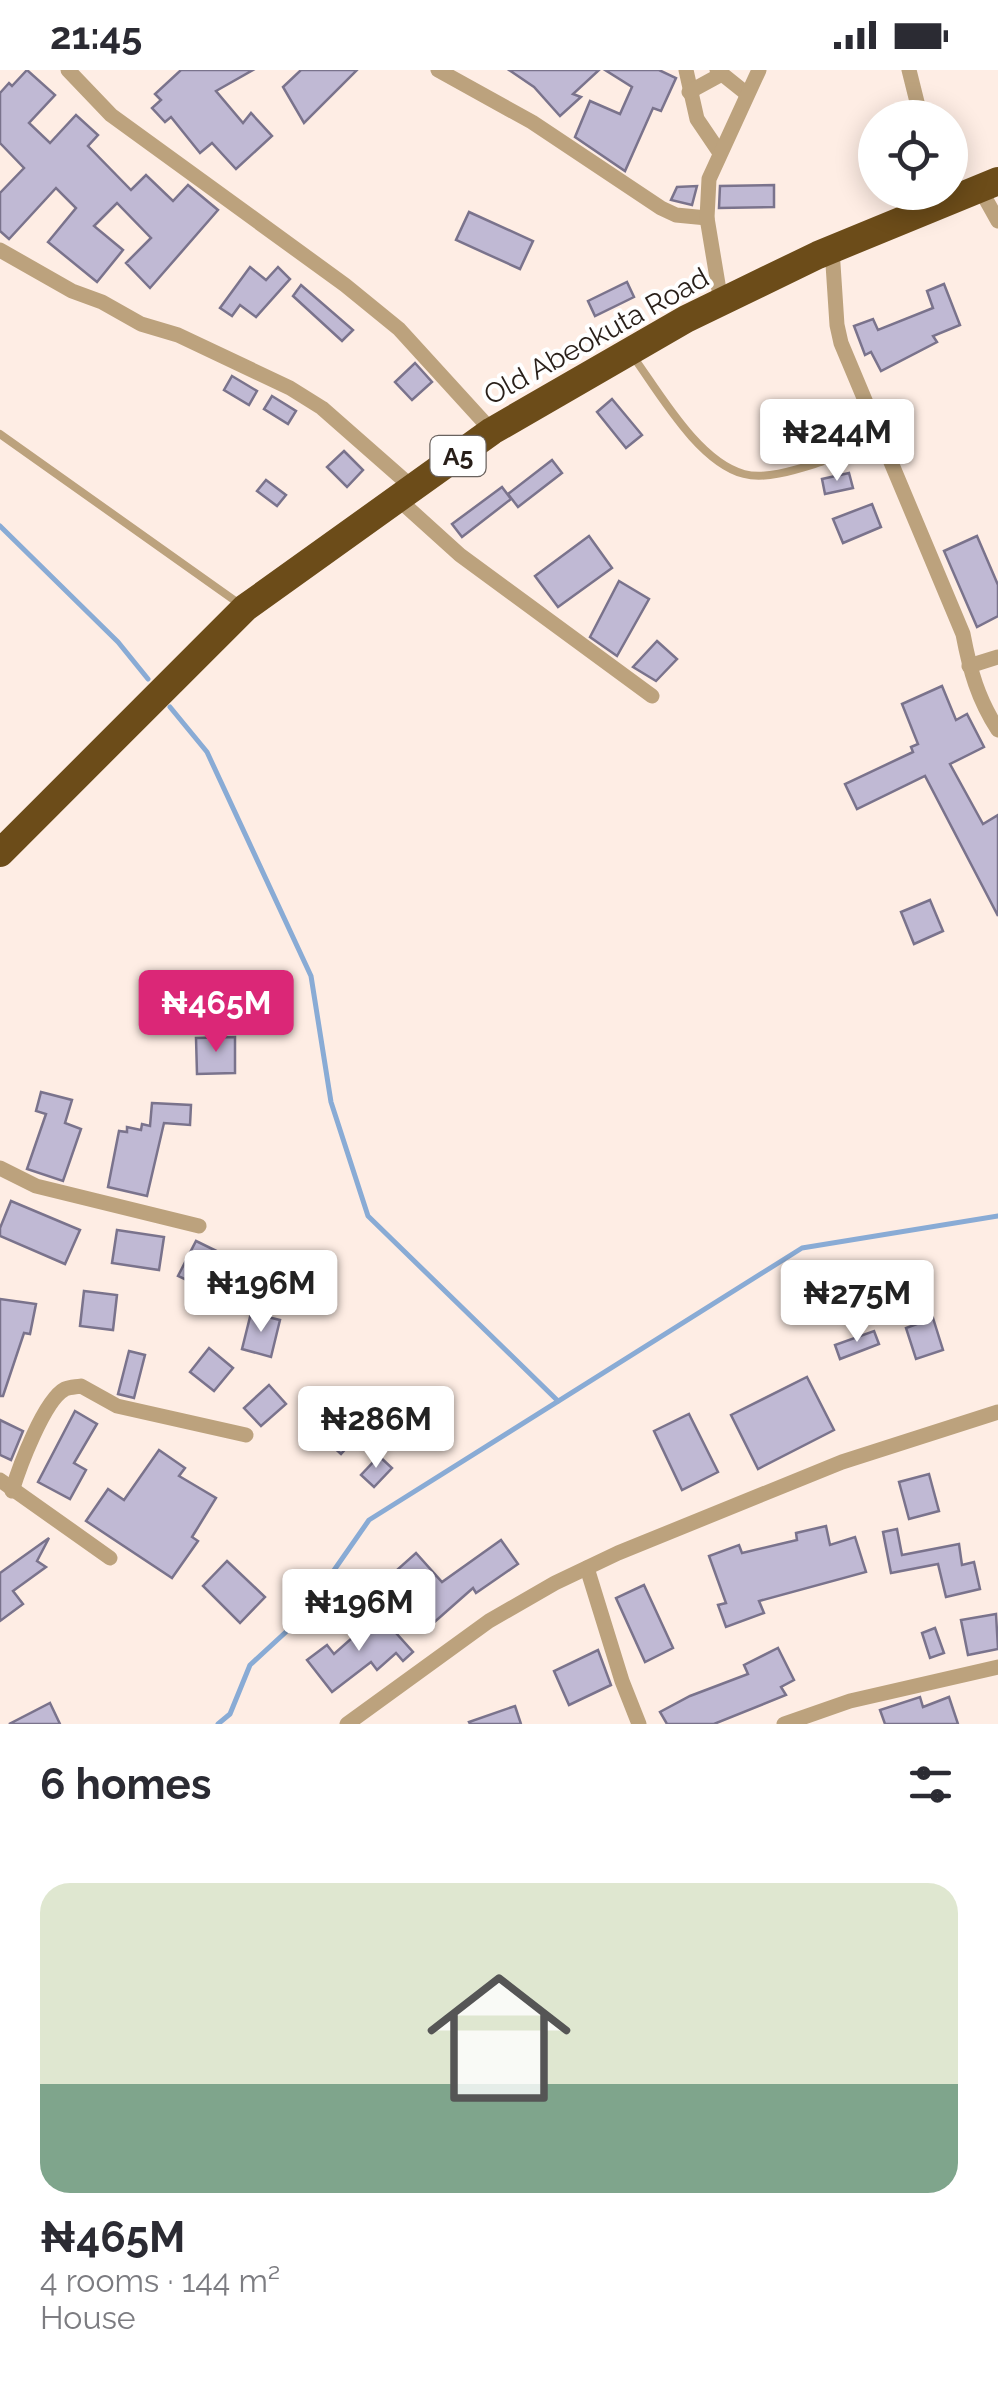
<!DOCTYPE html>
<html lang="en">
<head>
<meta charset="utf-8">
<style>
	body { margin:0; font-family:Raleway,sans-serif; background:#f7f7f7; color:#2b2b33; height:100vh; display:flex; flex-direction:column; font-size:38px; white-space:nowrap }
	* { box-sizing:border-box; margin:0 }
	p { font-size:32px; color:#7c7c81 }
	.icon { flex:none; width:55px; height:55px; fill:none; stroke:currentColor; stroke-width:2; stroke-linecap:round; stroke-linejoin:round }
	.map { position:relative; height:1654px; overflow:hidden }
	.details { display:flex; flex-direction:column; background:#fff; flex:1 }
	.details>* { flex:none }
	.controls { position:absolute; left:858px; top:30px; display:grid; gap:20px }
	.controls a { display:grid; place-items:center; width:110px; height:110px; border-radius:50%; background:#fff; box-shadow:0 5px 25px #0003; font-size:50px }
	.price { position:absolute; translate:-50% -85px; padding:0 22px; border-radius:10px; background:#fff; color:#222; font-size:32px; line-height:65px; filter:drop-shadow(0 2px 5px #0008) }
	.price::after { content:''; position:absolute; left:50%; top:60px; width:30px; height:22px; margin-left:-15px; background:inherit; clip-path:polygon(0 0,100% 0,50% 100%) }
	.price.active { background:#db2777; color:#fff }
	ul { padding:0; list-style:none }
	li { display:grid; align-content:center; gap:20px; height:530px; padding:0 40px }
	li+li { border-top:2px solid #e1e1e2 }
	li span { display:grid; place-items:center; height:310px; border-radius:30px; color:#555 }
	li>.icon { margin-inline-start:auto }
	span .icon { width:180px; height:180px; fill:#fffc; stroke-width:1 }
	li b { font-size:42px }
	h2 { display:flex; justify-content:space-between; align-items:center; height:120px; padding:0 40px; font-size:42px }
	.status { display:flex; justify-content:space-between; align-items:center; height:70px; padding:0 50px; background:#fff; direction:ltr }
	.status svg { height:28px; fill:currentColor }
	.map>svg:first-child { display:block }
</style>
</head>
<body>
<div class="status"><b>21:45</b><svg viewBox="0 0 49 12"><path d="M0 12V9h3v3zM5 12V6h3v6zM10 12V3h3v9zM15 12V0h3v12zM26 1h20v11H26zM47 4h2v5h-2z"/></svg></div>
<div class="map">
<svg width="998" height="1654" viewBox="0 0 998 1654">
	<rect width="100%" height="100%" fill="#feede4"/>
	<g fill="none" stroke-linecap="round" stroke-linejoin="round">
		<g stroke="#89abd5" stroke-width="5">
			<path d="M0 456 118 572 148 609"/>
			<path d="M170 637 207 682 311 906 331 1032 368 1146 558 1331"/>
			<path d="M218 1654 230 1644 250 1595 300 1549 369 1450 802 1178 998 1146"/>
		</g>
	</g>
	<g fill="#c0b9d4" stroke="#7a738c" stroke-width="2.5">
		<path d="M27 0 55 25 29 53 50 73 76 45 98 65 88 76 131 120 146 105 173 131 188 115 218 140 150 218 126 193 151 168 117 133 94 156 123 180 97 212 48 172 76 138 56 118 9 169 0 161V123L24 98 0 73V23L9 13 12 16Z"/>
		<path d="M181 0H253L216 21 243 53 251 43 272 66 236 99 212 73 200 83 171 47 165 52 152 38 161 30 155 24Z"/>
		<path d="M301 0H357L304 53 283 17Z"/>
		<path d="M509 0H599L573 24 581 27 560 46 534 17Z"/>
		<path d="M605 0H659L676 8 661 41 653 38 625 101 575 67 590 31 620 44 632 17Z"/>
		<path d="M774 115V137L719 138 720 116Z"/>
		<path d="M697 116 692 135 671 130 677 117Z"/>
		<path d="M469 142 533 171 520 199 456 170Z"/>
		<path d="M250 197 266 210 278 197 290 209 256 247 240 235 232 246 220 238Z"/>
		<path d="M627 212 634 227 595 246 588 231Z"/>
		<path d="M944 214 960 255 933 266 937 272 881 301 871 282 865 285 854 256 873 249 878 260 933 238 927 221Z"/>
		<path d="M301 215 353 260 342 271 293 226Z"/>
		<path d="M415 293 432 312 412 330 395 312Z"/>
		<path d="M232 306 257 321 249 335 224 320Z"/>
		<path d="M272 326 296 341 288 354 264 339Z"/>
		<path d="M612 329 642 365 626 378 597 342Z"/>
		<path d="M344 381 363 400 347 417 327 397Z"/>
		<path d="M552 390 562 403 518 437 508 424Z"/>
		<path d="M849 403 853 418 825 424 822 409Z"/>
		<path d="M266 410 286 425 277 436 257 421Z"/>
		<path d="M502 417 511 429 462 467 452 454Z"/>
		<path d="M872 434 881 457 843 473 833 449Z"/>
		<path d="M589 466 612 498 558 537 535 506Z"/>
		<path d="M977 466 998 515V546L977 557 944 481Z"/>
		<path d="M619 511 649 529 617 586 590 567Z"/>
		<path d="M657 571 677 589 656 611 633 597Z"/>
		<path d="M942 616 956 650 967 644 984 677 950 694 983 754 998 745V846L925 706 857 739 845 714 913 682 911 677 918 674 902 634Z"/>
		<path d="M930 830 943 861 914 874 901 842Z"/>
		<path d="M235 967V1003L197 1004 196 968Z"/>
		<path d="M41 1022 72 1030 65 1053 81 1059 63 1111 27 1099 46 1044 36 1041Z"/>
		<path d="M152 1033 191 1035 190 1055 164 1053 147 1126 108 1117 119 1061 127 1062V1057L141 1060 142 1054 150 1056Z"/>
		<path d="M11 1131 80 1160 65 1194 0 1166V1158Z"/>
		<path d="M117 1160 164 1167 159 1200 112 1193Z"/>
		<path d="M196 1171 227 1186 210 1221 178 1206Z"/>
		<path d="M84 1221 117 1225 113 1260 80 1256Z"/>
		<path d="M0 1229 36 1234 30 1264 24 1263 3 1326H0Z"/>
		<path d="M251 1243 280 1250 271 1287 242 1279Z"/>
		<path d="M933 1248 943 1280 916 1289 906 1258Z"/>
		<path d="M874 1261 879 1274 840 1289 835 1275Z"/>
		<path d="M209 1278 233 1298 214 1321 190 1302Z"/>
		<path d="M129 1281 145 1285 134 1328 118 1324Z"/>
		<path d="M807 1307 834 1360 758 1399 731 1345Z"/>
		<path d="M269 1315 286 1334 261 1356 244 1338Z"/>
		<path d="M75 1341 97 1354 74 1393 86 1400 70 1429 38 1412Z"/>
		<path d="M689 1344 718 1402 682 1420 654 1361Z"/>
		<path d="M0 1350 23 1361 11 1390 0 1385Z"/>
		<path d="M349 1354 360 1363 341 1384 331 1375Z"/>
		<path d="M159 1380 185 1398 179 1406 216 1428 192 1467 198 1471 172 1508 86 1451 108 1419 124 1430Z"/>
		<path d="M379 1386 392 1398 374 1417 361 1405Z"/>
		<path d="M929 1404 939 1441 909 1449 899 1412Z"/>
		<path d="M826 1456 830 1475 855 1467 866 1502 759 1531 764 1543 726 1557 718 1535 726 1533 709 1486 739 1475 742 1483 797 1470 796 1463Z"/>
		<path d="M897 1459 902 1485 959 1474 962 1495 974 1492 980 1519 946 1527 938 1494 891 1503 883 1462Z"/>
		<path d="M49 1468 37 1491 46 1497 13 1521 23 1534 0 1551V1503Z"/>
		<path d="M501 1470 518 1494 476 1523 473 1518 430 1556 388 1508 416 1483 442 1512Z"/>
		<path d="M227 1491 265 1527 240 1553 203 1516Z"/>
		<path d="M644 1515 673 1578 645 1592 616 1528Z"/>
		<path d="M379 1544 413 1582 403 1591 396 1583 377 1600 371 1592 332 1622 307 1590 327 1575 334 1584Z"/>
		<path d="M996 1544 998 1579 968 1585 961 1550Z"/>
		<path d="M935 1558 944 1583 930 1588 922 1563Z"/>
		<path d="M778 1578 794 1610 781 1617 786 1625 714 1654H667L660 1642 690 1626 748 1604 744 1595Z"/>
		<path d="M598 1580 611 1615 569 1635 554 1601Z"/>
		<path d="M920 1627 923 1637 949 1627 958 1654H885L880 1640Z"/>
		<path d="M50 1633 60 1654H9Z"/>
		<path d="M515 1636 521 1654H470L469 1652Z"/>
	</g>
	<g fill="none" stroke-linecap="round" stroke-linejoin="round">
		<g stroke="#bca27d" stroke-width="8">
			<path d="M632 285C659 322 698 392 744 404 767 410 798 399 821 392"/>
			<path d="M0 364 241 535"/>
		</g>
		<g stroke="#bca27d" stroke-width="15">
			<path d="M68 0 111 45 345 215 399 259 492 361"/>
			<path d="M438 0 532 52 661 138 676 145 707 148"/>
			<path d="M686 0 697 49 720 83"/>
			<path d="M717 0 747 24"/>
			<path d="M909 0 921 48"/>
			<path d="M689 22 722 4"/>
			<path d="M979 117 998 151"/>
			<path d="M832 179 837 255 841 273 963 564C970 601 978 629 998 660"/>
			<path d="M0 180 72 221 102 232 141 254 178 265 290 318 322 338 413 418"/>
			<path d="M721 232 707 148 709 109 759 0"/>
			<path d="M398 429 460 485 652 626"/>
			<path d="M969 596 998 587"/>
			<path d="M0 1098 36 1116 199 1156"/>
			<path d="M0 1410 110 1488"/>
			<path d="M12 1421C19 1398 44 1330 65 1319 70 1317 76 1317 81 1316L117 1336 246 1365"/>
			<path d="M587 1498 622 1611 639 1654"/>
			<path d="M347 1654 489 1551 555 1513 618 1483 842 1392 998 1342"/>
			<path d="M784 1654 850 1631 998 1597"/>
		</g>
		<path stroke="#6c4c19" stroke-width="28" d="M0 783 245 538 492 361 686 249 818 185 998 111"/>
	</g>
	<g text-anchor="middle" stroke-width="8" stroke-linejoin="round" paint-order="stroke">
		<rect fill="#fff" stroke="#69625e" stroke-width="2.5" x="430.5" y="366" width="55" height="40" rx="8"/>
		<g font-size="25" font-weight="bold" fill="#291f19">
			<text x="458" y="395">A5</text>
		</g>
		<g font-size="28" fill="#291f19" stroke="#fff">
			<text transform="translate(596 266) rotate(-29)" y="10">Old Abeokuta Road</text>
		</g>
	</g>
</svg>
<div class="controls">
<a><svg class="icon" aria-label="locate" viewBox="0 0 24 24"><circle cx="12" cy="12" r="6"/><path d="M12 2v4M12 18v4M2 12h4M18 12h4"/></svg></a>
</div>
<b class="price" style="left:837px;top:414px">₦244M</b>
<b class="price active" style="left:216px;top:985px">₦465M</b>
<b class="price" style="left:261px;top:1265px">₦196M</b>
<b class="price" style="left:857px;top:1275px">₦275M</b>
<b class="price" style="left:376px;top:1401px">₦286M</b>
<b class="price" style="left:359px;top:1584px">₦196M</b>
</div>
<section class="details">
<h2>6 homes<svg class="icon" aria-label="filters" viewBox="0 0 24 24"><path d="M4 7h16M4 17h16"/><circle cx="9" cy="7" r="2"/><circle cx="15" cy="17" r="2"/></svg></h2>
<ul>
<li><span style="background:linear-gradient(#dfe7d0 65%,#7fa58c 0)"><svg class="icon" aria-label="home" viewBox="0 0 24 24"><path d="M3 11l9-7 9 7M6 9v11h12V9"/></svg></span><div><b>₦465M</b><p>4 rooms · 144 m²</p><p>House</p></div></li>
</ul>
</section>
</body>
</html>
